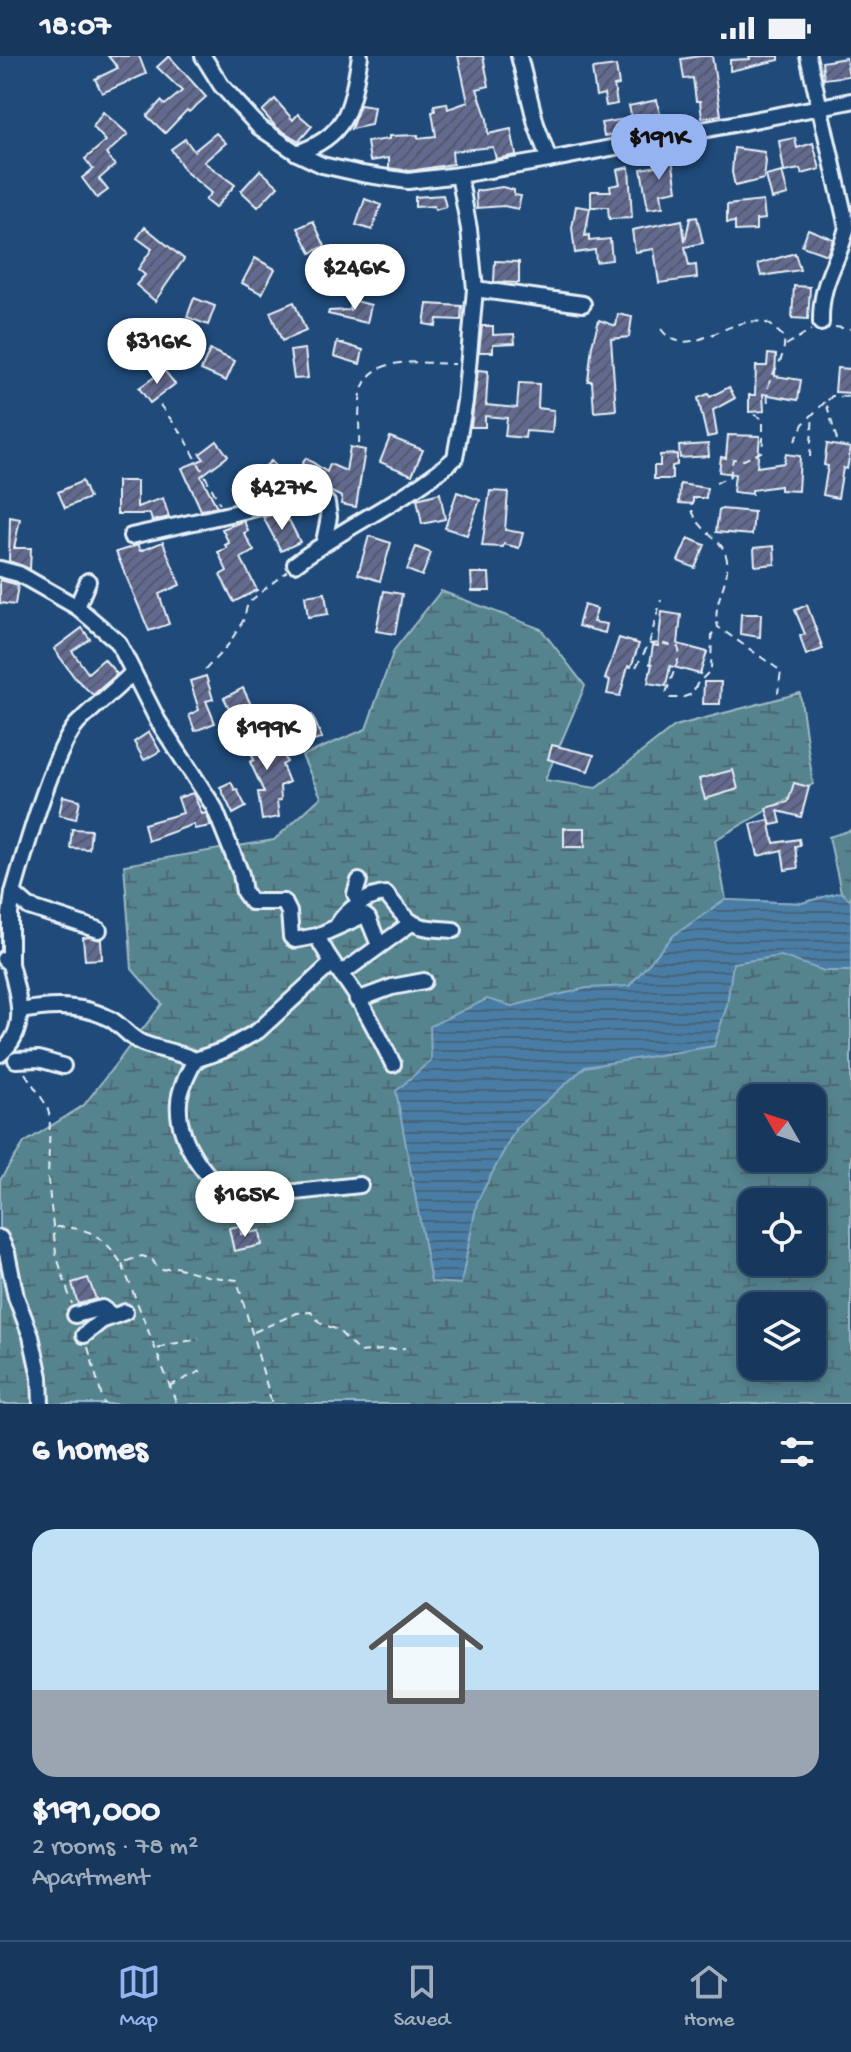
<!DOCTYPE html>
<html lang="en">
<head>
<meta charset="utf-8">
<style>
	body { margin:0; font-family:"Gochi Hand",sans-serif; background:#244365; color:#f1f3f6; height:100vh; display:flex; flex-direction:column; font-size:30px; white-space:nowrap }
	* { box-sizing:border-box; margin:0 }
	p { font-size:26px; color:#9eacbb }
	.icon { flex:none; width:44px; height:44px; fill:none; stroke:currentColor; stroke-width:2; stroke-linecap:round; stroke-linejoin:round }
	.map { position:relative; height:1348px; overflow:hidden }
	.side { display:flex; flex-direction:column; background:#17385c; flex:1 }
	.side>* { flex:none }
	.needle { width:52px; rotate:309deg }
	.fabs { position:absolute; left:738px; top:1028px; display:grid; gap:16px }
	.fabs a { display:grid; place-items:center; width:88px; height:88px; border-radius:16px; background:#17385c; box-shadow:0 4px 12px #0003,0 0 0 2px #365272; font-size:40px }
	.price { position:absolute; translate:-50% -68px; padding:0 18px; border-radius:28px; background:#fff; color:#222; font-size:26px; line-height:52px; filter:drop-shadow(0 2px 4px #0008) }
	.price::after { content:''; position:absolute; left:50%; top:48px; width:24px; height:18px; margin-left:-12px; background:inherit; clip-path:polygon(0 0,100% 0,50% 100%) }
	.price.selected { background:#95b2f1; color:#111 }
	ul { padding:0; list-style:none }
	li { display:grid; align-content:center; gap:16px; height:424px; padding:0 32px }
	li span { display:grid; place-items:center; height:248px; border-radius:24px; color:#555 }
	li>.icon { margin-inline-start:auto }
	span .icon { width:144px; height:144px; fill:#fffc; stroke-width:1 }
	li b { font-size:34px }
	h2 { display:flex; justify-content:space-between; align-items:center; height:96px; padding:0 32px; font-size:34px }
	.status { display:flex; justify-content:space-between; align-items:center; height:56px; padding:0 40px; background:#17385c; direction:ltr }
	.status svg { height:22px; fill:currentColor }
	.dock { display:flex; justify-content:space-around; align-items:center; height:112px; border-top:2px solid #365272; background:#17385c; font-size:22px; color:#9eacbb }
	.dock a { display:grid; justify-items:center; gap:4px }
	.dock .selected { color:#95b2f1 }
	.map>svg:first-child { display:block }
</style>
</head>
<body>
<div class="status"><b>18:07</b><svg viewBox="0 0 49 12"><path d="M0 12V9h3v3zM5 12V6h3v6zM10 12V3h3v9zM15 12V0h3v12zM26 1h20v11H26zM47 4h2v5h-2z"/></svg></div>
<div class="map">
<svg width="851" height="1348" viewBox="0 0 851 1348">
	<defs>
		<pattern id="wetland-marsh" width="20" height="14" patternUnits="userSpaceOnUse" patternTransform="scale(2)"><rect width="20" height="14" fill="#54838e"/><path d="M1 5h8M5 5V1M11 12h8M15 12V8" fill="none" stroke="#4e6b73"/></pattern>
		<pattern id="water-rules" width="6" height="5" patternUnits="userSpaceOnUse" patternTransform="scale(2)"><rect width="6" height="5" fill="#487da5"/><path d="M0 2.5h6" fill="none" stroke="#47657c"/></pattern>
		<pattern id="building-hatch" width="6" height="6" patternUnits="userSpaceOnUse" patternTransform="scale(2)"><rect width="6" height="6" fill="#636b90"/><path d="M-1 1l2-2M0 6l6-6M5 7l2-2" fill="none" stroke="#53586a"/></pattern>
	</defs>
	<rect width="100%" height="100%" fill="#1f4a7a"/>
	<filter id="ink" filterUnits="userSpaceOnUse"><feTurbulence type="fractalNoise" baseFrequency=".0125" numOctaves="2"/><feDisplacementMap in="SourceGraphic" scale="16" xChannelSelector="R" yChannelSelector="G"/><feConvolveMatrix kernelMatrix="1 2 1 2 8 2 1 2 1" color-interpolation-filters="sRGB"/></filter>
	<g filter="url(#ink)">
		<path fill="url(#wetland-marsh)" stroke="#9ebac3" stroke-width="2" fill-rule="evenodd" d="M441 535 541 573 585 630 545 724 596 732 675 670 800 637 813 728 715 784 726 844 802 847 841 836 829 781 851 774V1348H0V1124L24 1087 84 1049 162 948 132 913 124 809 274 784 321 741 302 700 366 673 394 594ZM752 1042H812V1102H752ZM752 1146H812V1206H752ZM752 1250H812V1310H752Z"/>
		<path fill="url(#water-rules)" stroke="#88abc6" stroke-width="2" d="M841 836 851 844V915H824L781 900 733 907 727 949 714 990 585 1011 516 1072 477 1146 461 1228 431 1226 396 1035 431 1004 430 970 487 943 512 950 587 932 629 930 674 879 725 844 802 847Z"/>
		<g fill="url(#building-hatch)" stroke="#e8f1f8" stroke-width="2">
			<path d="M108 0H139L146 18 102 37 95 23 118 12Z"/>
			<path d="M169 0 206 41 189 56 187 54 165 77 147 60 161 45 165 49 182 35 157 11Z"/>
			<path d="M458 0H483L489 30 477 33 487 63 488 78 511 73 516 99 496 103 493 91 452 95 453 108 410 115 389 112V102L370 105 367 86 389 83V80L418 79V82L436 80 432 56 435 55 434 49 447 47 448 53 468 46Z"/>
			<path d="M700 0H712L721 59 702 62 700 45H696L693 22 684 23 681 3Z"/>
			<path d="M749 0H779V4L730 15V4L750 3Z"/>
			<path d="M846 2 849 20 824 23 822 6Z"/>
			<path d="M616 10 619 29 614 30 617 48 606 50 604 38 596 40 592 13Z"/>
			<path d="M275 43 293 64 298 58 312 70 299 85 276 71 262 55Z"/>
			<path d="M657 44 663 72 604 80 601 67 632 62 629 50Z"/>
			<path d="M360 49 374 51 371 69 351 73Z"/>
			<path d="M103 56 128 78 106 98 115 109 99 123 108 134 97 142 82 122 93 113 85 103 106 85 93 71Z"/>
			<path d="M216 77 226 87 204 106 235 129 215 152 205 144 211 137 186 116 171 93 185 83 194 95Z"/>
			<path d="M795 82 797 92 813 87 820 113 802 118 800 113 784 116 779 85Z"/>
			<path d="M734 92 764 96 766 105 764 123 735 130 732 116Z"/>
			<path d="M672 103 677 134 661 137 663 151 648 153 641 113 657 110 656 106Z"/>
			<path d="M629 111 632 162 609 163 608 151H591V135H611L610 130 620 128 617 114Z"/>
			<path d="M260 114 278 130 258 151 241 135Z"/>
			<path d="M782 116 788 139 772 143 766 120Z"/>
			<path d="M502 131 514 134V139L521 140 518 153 504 150 477 152 476 135Z"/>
			<path d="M443 139 446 151 435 154 434 150 415 151V141Z"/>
			<path d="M365 143 381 149 372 174 356 169Z"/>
			<path d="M763 145 765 163 756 164V174L735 175V166L727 167V149Z"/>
			<path d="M576 150 590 152 585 180 589 179V185L610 183 612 204 596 206 595 194 575 197 572 172Z"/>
			<path d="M697 161 703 187 685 191 689 210 696 209 697 222 659 227 654 193 635 196 632 174 682 164 685 186 690 162Z"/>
			<path d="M313 165 325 190 311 197 298 172Z"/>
			<path d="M145 171 184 203 155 245 136 229 145 219 138 213 152 193 137 182Z"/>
			<path d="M808 173 833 183 827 199 802 190Z"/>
			<path d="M795 197 800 214 761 220 758 208Z"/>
			<path d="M255 202 275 213 262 238 242 227Z"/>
			<path d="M495 205 519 206V227L494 226Z"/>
			<path d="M794 230 810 231 808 263 792 262Z"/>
			<path d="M194 242 215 250 208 269 187 261Z"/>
			<path d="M352 244 371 249 367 267 328 258 329 255 350 254Z"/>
			<path d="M294 246 306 275 282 285 270 256Z"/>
			<path d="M427 248 462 250 461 264 437 263 436 270 424 268Z"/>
			<path d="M618 258 632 261 629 281 611 283 616 354 594 356 592 325H588L592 289 599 264 616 270Z"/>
			<path d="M482 270H493V279L514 278 515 287 493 288V296H479Z"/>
			<path d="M337 286 363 294 360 308 334 300Z"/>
			<path d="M305 293 308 322 294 323 290 295Z"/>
			<path d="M210 294 235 305 226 325 201 314Z"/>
			<path d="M768 298 776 299 775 320 801 324 798 344 763 338 764 355 749 356V339H755L756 310H767Z"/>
			<path d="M837 312 851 313V337L835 336Z"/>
			<path d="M164 314 175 328 150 347 139 332Z"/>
			<path d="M478 314 488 315 486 349 517 352 519 327 539 328 538 352 554 354 552 377 526 375 525 382 505 380 507 362 485 360V371H471Z"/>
			<path d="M729 331 735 342 713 354 717 379 707 381 698 342 708 338 710 341Z"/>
			<path d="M728 379 760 380 757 411 784 407 786 398 800 400 798 435 780 434V430L752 434V438L733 436 735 418 719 416 721 401 726 402Z"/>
			<path d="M390 381 423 394 412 419 380 406Z"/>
			<path d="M217 385 228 400 201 420 217 451 201 454 182 412 204 403 200 398Z"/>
			<path d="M708 388 709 400 680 402 679 390Z"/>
			<path d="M827 388 851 392 847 413 843 412 838 442 823 439 828 410 824 409Z"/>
			<path d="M350 391 365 394 356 451 341 448 342 441 315 428 313 431 301 432 291 426 306 402 327 416 330 408 346 415Z"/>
			<path d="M677 398V409L672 410V423H654V410H660V399Z"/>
			<path d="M271 405 282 417 261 437 250 424Z"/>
			<path d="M82 425 89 442 65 452 58 436Z"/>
			<path d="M117 425H137V451L163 442 169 461 152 465 150 458H117Z"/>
			<path d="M680 428 707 432 706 442H693V448L679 447Z"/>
			<path d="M490 435 508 436 505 474 523 477 519 492 504 488 503 491 482 490Z"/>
			<path d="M457 436 480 444 467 479 445 472Z"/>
			<path d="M440 437 445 463 422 468 417 443Z"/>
			<path d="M722 453 754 456 752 479 716 476 719 454Z"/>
			<path d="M275 458 279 468 289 464 300 486 281 495 263 461Z"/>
			<path d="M10 461 20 463 14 492H31L30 513 9 505Z"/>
			<path d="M244 465 248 475 244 477 254 495 241 502 257 534 234 546 220 519 227 515 218 496 227 492 225 489 229 487 222 473Z"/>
			<path d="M369 480 391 487 380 525 358 518Z"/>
			<path d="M688 482 705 489 695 512 678 505Z"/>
			<path d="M163 486 180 529 159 538 169 568 149 575 116 496 138 489 140 495Z"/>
			<path d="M774 490 775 508 755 510 754 492Z"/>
			<path d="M416 491 431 497 422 520 407 514Z"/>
			<path d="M471 517H489L490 535H472Z"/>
			<path d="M0 524 18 529 15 549 0 547Z"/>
			<path d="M384 535 402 538 395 578 376 575Z"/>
			<path d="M325 537 328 558 308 561 305 540Z"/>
			<path d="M584 549 597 553 593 566 607 568 605 577 578 570Z"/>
			<path d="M807 549 823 593 806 599 800 580 805 578 795 554Z"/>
			<path d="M662 556 681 559 678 588 707 596 700 618 670 610 666 630 648 627 652 608H650L653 589 658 590Z"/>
			<path d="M741 558H761L760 581 740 578Z"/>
			<path d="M82 572 90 583 72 595 88 617 104 603 117 618 93 639 75 622 54 593Z"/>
			<path d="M619 582 639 588 631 611 628 610 620 640 607 638 610 624 605 623Z"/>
			<path d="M206 620 213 643 206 645 215 667 195 675 189 659 199 654 190 625Z"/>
			<path d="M704 626H721L720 648H703Z"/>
			<path d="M243 632 254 655 235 665 224 642Z"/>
			<path d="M312 659 322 682 307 688 298 665Z"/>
			<path d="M260 670 272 696 281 692 287 706 282 709 289 726 280 730 281 744 277 745 279 761 262 764 258 736H264L250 706 254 704 243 678Z"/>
			<path d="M149 676 160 695 144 704 134 686Z"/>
			<path d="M552 689 594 699 588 715 548 703Z"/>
			<path d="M733 714 738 733 705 743 699 723Z"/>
			<path d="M231 726 235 734 237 733 246 751 233 758 220 731Z"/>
			<path d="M794 727 809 731 801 761 778 755 781 767 771 769 766 752 788 746Z"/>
			<path d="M193 737 202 758 206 757 211 770 194 773V768L148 785 144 768 183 757 178 742Z"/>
			<path d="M63 740 80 744 76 763 59 759Z"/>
			<path d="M769 764 774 787 799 783 800 789 795 790 798 812 785 814 782 794 758 800 751 768Z"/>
			<rect x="564" y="772" width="21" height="19"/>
			<path d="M72 773 91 774 89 793 70 792Z"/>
			<path d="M89 881 101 884 102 903 85 904 83 882Z"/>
			<path d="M240 1170 241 1178 260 1175 262 1189 234 1195 229 1172Z"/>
			<path d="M88 1222 96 1243 78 1248 72 1227Z"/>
		</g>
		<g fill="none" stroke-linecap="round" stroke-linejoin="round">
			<g stroke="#e8f1f8" stroke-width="20">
				<g id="minor">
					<path d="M203 0 221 29 259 71 297 97 322 109 362 118 408 125 459 119 549 104 851 45"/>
					<path d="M519 0 536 68 549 104"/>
					<path d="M808 0 847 171C838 209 820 224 821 267"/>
					<path d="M297 97C350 79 351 49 360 0"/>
					<path d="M475 233 583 248"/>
					<path d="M131 480 306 441H319L327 447 329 461 324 486"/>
					<path d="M295 508C346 469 409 443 455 402L465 345 475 233 469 173 459 119"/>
					<path d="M0 513 19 518 77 551 118 586 158 665 214 751 241 818 244 836 251 846H284L289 856 291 881 295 884 317 880 364 859 368 862 379 889"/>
					<path d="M77 551 88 525"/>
					<path d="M359 825 355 838 360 847"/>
					<path d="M13 837 29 851 99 874"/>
					<path d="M338 868C346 854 370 838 386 838 413 872 411 871 454 874"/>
					<path d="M317 880C324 894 331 905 341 918 362 945 378 978 393 1008"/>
					<path d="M10 908V858L13 837C24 799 53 695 77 668 94 650 115 635 132 617"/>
					<path d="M341 918 410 868"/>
					<path d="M357 944 392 931 424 925"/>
					<path d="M21 955C51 949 85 948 112 964 123 971 130 982 142 987 160 994 178 996 195 1004L224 994 258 975 331 908"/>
					<path d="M0 998C30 973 18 940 10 908L4 903"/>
					<path d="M16 1004 39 1003 63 1010"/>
					<path d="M195 1004C189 1016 180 1031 179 1046 176 1082 206 1129 240 1142L360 1129"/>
					<path d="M0 1182 7 1197 16 1241 31 1280 40 1321 41 1348"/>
					<path d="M75 1259 102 1252 113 1260"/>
					<path d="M84 1279 101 1265 125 1256"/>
				</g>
			</g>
			<g stroke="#e8f1f8" stroke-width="2" stroke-dasharray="8 6" stroke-linecap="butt">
				<path d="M835 271 851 273"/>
				<path d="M661 273C688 310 733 253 769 268 774 271 779 277 784 281 786 306 773 311 768 331 767 337 768 345 768 351"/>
				<path d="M786 289 811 274"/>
				<path d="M160 349 185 382 220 448"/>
				<path d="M837 384 826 346 832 340 851 341"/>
				<path d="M795 385 803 368 825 346"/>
				<path d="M359 388C360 370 357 348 363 331 375 297 427 308 455 308"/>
				<path d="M810 401 813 358"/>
				<path d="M716 427 730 420 733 403 744 404 761 396 763 386V363L753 358"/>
				<path d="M692 454C700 478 723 480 727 504 730 528 711 546 718 571L781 615 778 637"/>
				<path d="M649 588 660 587 678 591 680 599 666 637 670 642H681L692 638 697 628 711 614 712 578 717 572"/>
				<path d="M636 611 649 588 661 544"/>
				<path d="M205 614 228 589 243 565 248 547 287 515"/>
				<path d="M25 1017 47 1050 50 1062 48 1123 56 1198 72 1248"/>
				<path d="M56 1171C89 1171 104 1180 121 1207L142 1200 152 1203 156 1210 162 1214 176 1211 207 1220 237 1224 272 1348"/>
				<path d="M122 1208 177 1348"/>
				<path d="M254 1276 297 1257 311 1256 320 1267 338 1274 359 1296 405 1292"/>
				<path d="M88 1291 104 1348"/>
				<path d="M158 1293 166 1289 199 1283"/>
				<path d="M169 1330 201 1315"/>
			</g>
			<use href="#minor" stroke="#1f4a7a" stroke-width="14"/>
		</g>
	</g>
</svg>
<div class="fabs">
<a><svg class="needle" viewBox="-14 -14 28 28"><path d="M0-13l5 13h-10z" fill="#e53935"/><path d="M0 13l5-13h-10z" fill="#9eacbb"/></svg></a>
<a><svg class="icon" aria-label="locate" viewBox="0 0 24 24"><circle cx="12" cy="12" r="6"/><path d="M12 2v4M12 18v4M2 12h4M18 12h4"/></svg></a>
<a><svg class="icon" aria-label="layers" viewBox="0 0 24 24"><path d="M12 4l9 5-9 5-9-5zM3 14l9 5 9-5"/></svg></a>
</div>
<b class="price selected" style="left:659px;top:126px">$191K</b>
<b class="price" style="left:355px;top:256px">$246K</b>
<b class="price" style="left:157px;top:330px">$316K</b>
<b class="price" style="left:282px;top:476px">$427K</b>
<b class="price" style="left:267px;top:716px">$199K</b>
<b class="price" style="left:245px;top:1183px">$165K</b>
</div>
<section class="side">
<h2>6 homes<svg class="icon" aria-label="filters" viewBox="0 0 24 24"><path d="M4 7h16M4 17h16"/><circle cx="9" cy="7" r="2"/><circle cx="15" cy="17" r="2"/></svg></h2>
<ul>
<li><span style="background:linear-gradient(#bfe0f5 65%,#9aa5b1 0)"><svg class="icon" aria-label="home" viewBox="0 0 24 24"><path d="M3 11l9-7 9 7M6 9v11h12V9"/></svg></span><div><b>$191,000</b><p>2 rooms · 78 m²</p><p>Apartment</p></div></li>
</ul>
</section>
<nav class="dock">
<a class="selected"><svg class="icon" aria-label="map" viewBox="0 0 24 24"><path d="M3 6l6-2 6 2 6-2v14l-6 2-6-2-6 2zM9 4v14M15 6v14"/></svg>Map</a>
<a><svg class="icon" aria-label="saved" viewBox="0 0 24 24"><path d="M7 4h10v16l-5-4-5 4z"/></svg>Saved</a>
<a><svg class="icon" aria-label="home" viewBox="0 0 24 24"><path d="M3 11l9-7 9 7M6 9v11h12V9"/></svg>Home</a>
</nav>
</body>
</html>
